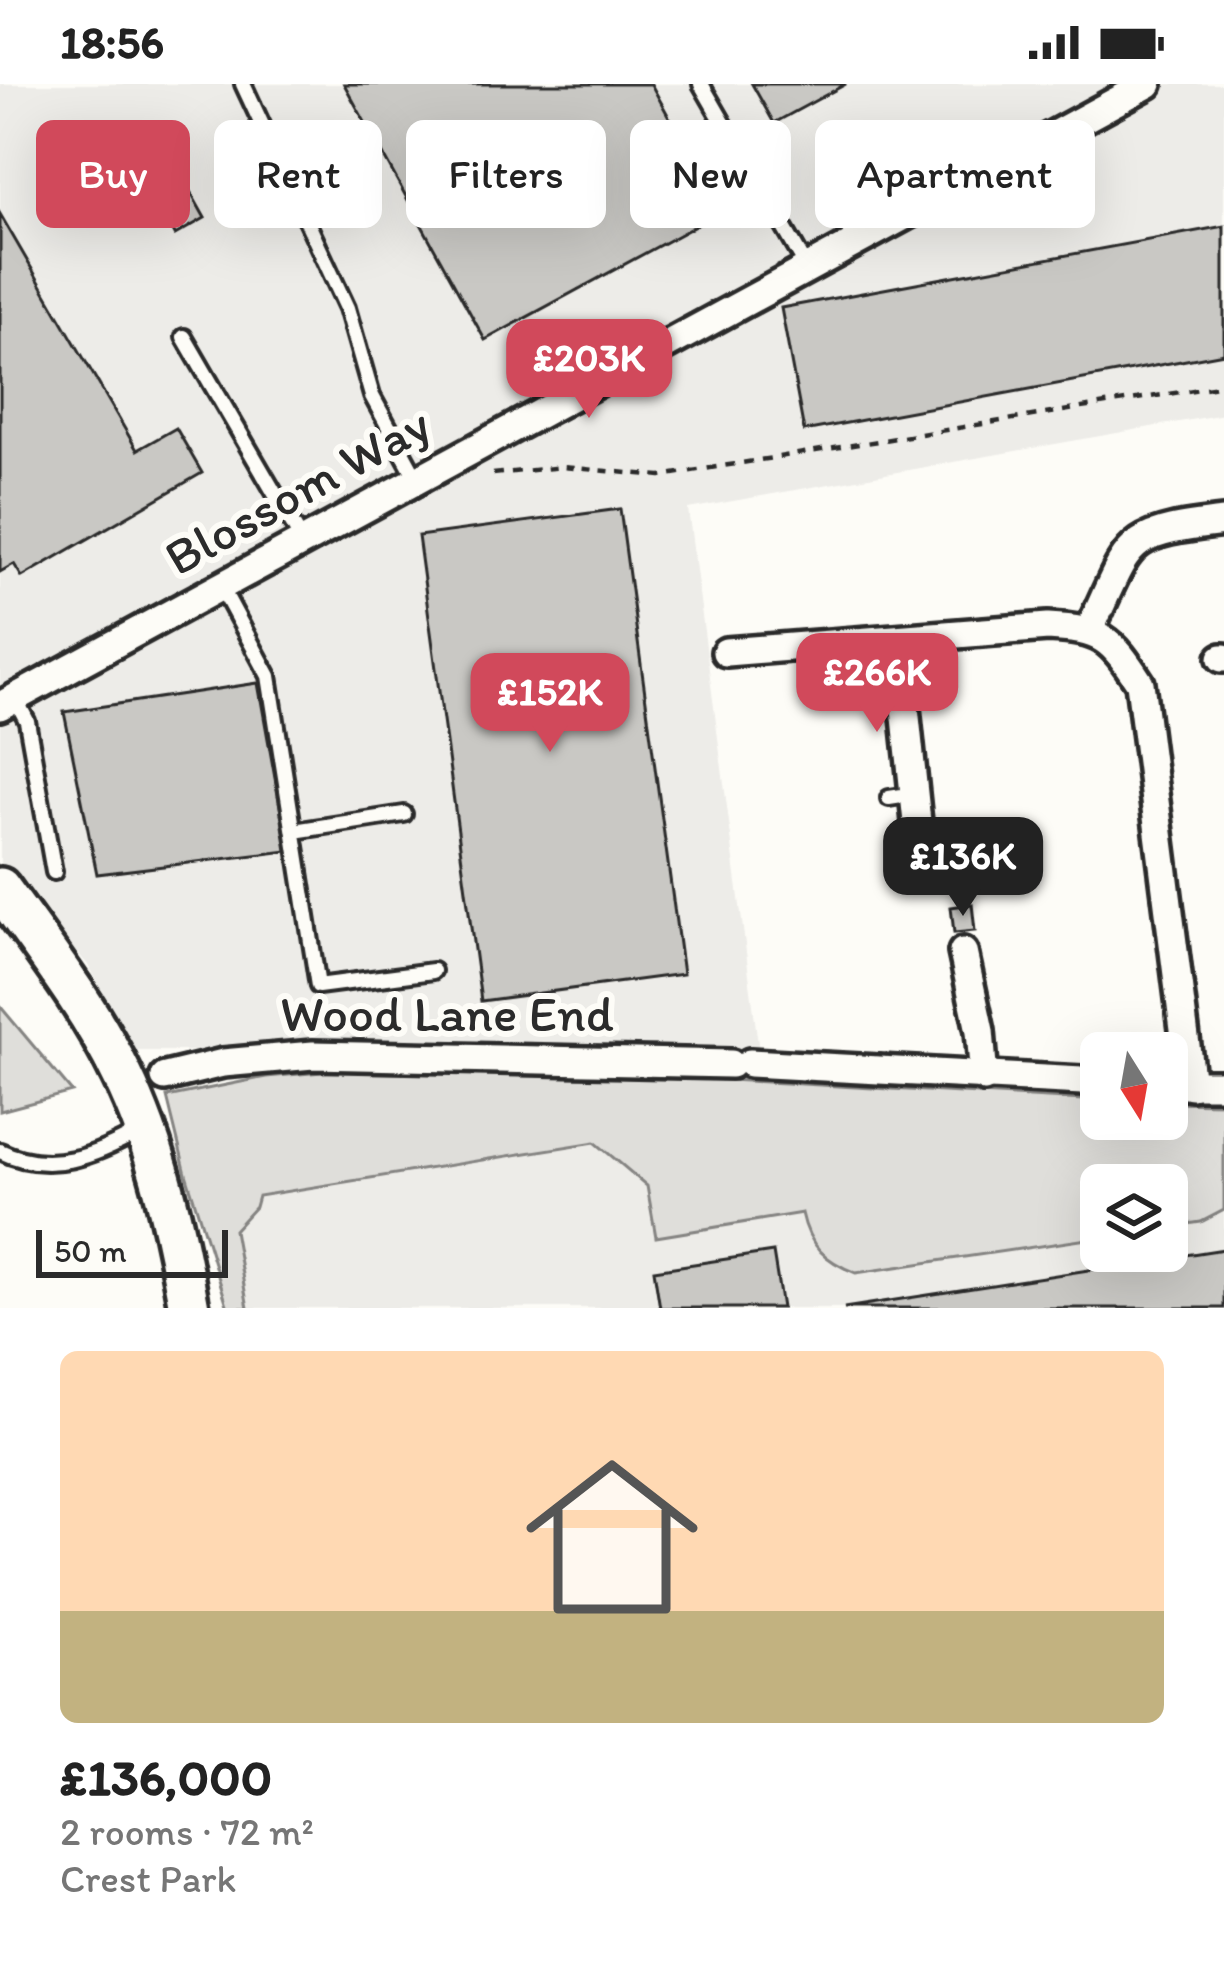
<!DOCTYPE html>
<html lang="en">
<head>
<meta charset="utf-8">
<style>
	body { margin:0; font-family:Itim,sans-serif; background:#f6f6f6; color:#222; height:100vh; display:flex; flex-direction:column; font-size:45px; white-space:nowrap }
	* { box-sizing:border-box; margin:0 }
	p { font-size:39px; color:#767676 }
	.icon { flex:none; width:66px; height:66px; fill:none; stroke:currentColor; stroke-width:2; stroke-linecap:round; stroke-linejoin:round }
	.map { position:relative; height:1224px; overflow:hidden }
	.details { display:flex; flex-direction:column; background:#fff; flex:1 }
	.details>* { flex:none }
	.top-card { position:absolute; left:36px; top:36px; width:1152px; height:108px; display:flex; gap:24px }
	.needle { width:78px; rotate:169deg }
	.fabs { position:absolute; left:1080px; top:948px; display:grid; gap:24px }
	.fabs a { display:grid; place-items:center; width:108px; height:108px; border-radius:18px; background:#fff; box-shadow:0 12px 48px #0002; font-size:60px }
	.scale { position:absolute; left:36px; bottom:30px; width:192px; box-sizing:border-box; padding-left:12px; border:6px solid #2b2b2b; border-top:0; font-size:33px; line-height:42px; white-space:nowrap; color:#2b2b2b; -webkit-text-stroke:9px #fdfcf7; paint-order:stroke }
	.price { position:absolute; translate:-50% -102px; padding:0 27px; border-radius:24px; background:#d1495b; color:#fff; font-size:39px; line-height:78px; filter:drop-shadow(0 3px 6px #0008) }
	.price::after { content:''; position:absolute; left:50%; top:72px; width:36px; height:27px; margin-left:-18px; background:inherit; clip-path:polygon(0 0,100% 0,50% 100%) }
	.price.current { background:#222; color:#fff }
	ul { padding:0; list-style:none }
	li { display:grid; align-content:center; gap:24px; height:636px; padding:0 60px }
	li+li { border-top:3px solid #e0e0e0 }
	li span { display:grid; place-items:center; height:372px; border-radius:18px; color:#555 }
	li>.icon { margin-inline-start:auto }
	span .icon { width:216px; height:216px; fill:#fffc; stroke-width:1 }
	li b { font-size:51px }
	.chip { padding:0 42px; border-radius:18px; background:#fff; box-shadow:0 12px 48px #0002; font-size:42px; line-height:108px }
	.chip.current { background:#d1495b; color:#fff }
	.status { display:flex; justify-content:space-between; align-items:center; height:84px; padding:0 60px; background:#fff; direction:ltr }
	.status svg { height:33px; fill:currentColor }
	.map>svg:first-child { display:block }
</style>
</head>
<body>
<div class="status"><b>18:56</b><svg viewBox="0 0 49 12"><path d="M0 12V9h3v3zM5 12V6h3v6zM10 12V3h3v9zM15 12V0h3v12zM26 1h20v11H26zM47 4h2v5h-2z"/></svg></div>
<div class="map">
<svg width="1224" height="1224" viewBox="0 0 1224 1224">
	<rect width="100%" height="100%" fill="#fdfcf7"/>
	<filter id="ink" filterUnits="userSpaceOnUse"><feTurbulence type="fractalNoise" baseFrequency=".00833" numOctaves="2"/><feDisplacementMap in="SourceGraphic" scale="24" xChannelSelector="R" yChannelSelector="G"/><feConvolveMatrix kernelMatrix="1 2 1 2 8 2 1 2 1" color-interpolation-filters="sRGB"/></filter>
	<g filter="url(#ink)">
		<g fill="#edece8" fill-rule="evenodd">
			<path d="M0 0H1224V330L688 425 759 967H137L88 881 0 782Z"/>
			<path d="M1224 1028V1224H241L219 1112 594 1053 1167 1035ZM1101 1101H1167V1167H1101Z"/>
		</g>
		<g fill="#dfdeda" stroke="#858482" stroke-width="3">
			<path d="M0 922 72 1008 0 1027Z"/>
			<path d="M356 985 606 989 1101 1017V1035H1167V1018L1224 1019V1126L1201 1138 1167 1143V1101H1101V1153L856 1189C825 1177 809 1162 802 1129L656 1153 647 1102 595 1058 258 1112 255 1123 234 1146 248 1224H228L186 1090 167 1013 266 993Z"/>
		</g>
		<g fill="#c9c8c4" stroke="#2b2b2b" stroke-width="3">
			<path d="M344 0H651L721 128 485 256Z"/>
			<path d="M752 0H846L774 39Z"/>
			<path d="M159 52 205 134 175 151 130 68Z"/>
			<path d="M0 130 137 366 176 344 202 389 22 493 14 480 0 488Z"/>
			<path d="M1224 142V269L804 347 781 224Z"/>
			<path d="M620 425 683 890 481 917 418 452Z"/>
			<path d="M258 599 288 767 97 790 64 628Z"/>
			<path d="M972 820 975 847 954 849 951 823Z"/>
			<path d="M1224 1165V1224H844Z"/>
			<path d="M773 1168 782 1224H660L654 1186Z"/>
		</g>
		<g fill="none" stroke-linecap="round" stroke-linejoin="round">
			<g stroke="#2b2b2b" stroke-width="22">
				<g id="lane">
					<path d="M243 0 347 224 372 312 417 395"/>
					<path d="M701 0 808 185"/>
					<path d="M831 113 856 158"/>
					<path d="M184 253 303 458"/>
					<path d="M221 503 269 592 318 902 433 887"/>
					<path d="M15 614 27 637 54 788"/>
					<path d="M889 714 915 710"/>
					<path d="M294 747 404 730"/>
					<path d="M0 1067C49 1091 96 1072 140 1047"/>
				</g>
			</g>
			<g stroke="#2b2b2b" stroke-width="36">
				<g id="street">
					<path d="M1090 545C1132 456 1121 450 1224 438"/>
					<path d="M898 557 917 738"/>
					<path d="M726 568 1048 543C1102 546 1110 553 1140 599L1191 1001"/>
					<path d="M1222 574H1224"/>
					<path d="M0 622 1148 0"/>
					<path d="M963 868 980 947 984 994"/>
					<path d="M750 979 1101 998"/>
					<path d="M165 993 223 979 313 971 731 980"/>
					<path d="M1167 1000H1224"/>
				</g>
			</g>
			<g stroke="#2b2b2b" stroke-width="48">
				<path id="secondary" d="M0 804C43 864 90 924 122 991 158 1065 175 1144 189 1224"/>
			</g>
			<path stroke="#2b2b2b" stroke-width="4.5" stroke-dasharray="9 9" stroke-linecap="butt" d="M493 390 563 383 661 392 1224 301"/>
			<use href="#lane" stroke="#fdfcf7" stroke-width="14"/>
			<use href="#street" stroke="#fdfcf7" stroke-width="27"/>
			<use href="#secondary" stroke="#fdfcf7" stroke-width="39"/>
		</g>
	</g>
	<g text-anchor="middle" stroke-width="12" stroke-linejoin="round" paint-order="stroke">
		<g font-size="51" fill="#2b2b2b" stroke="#fdfcf7">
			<text transform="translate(297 406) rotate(-29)" y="18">Blossom Way</text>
			<text x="447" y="947">Wood Lane End</text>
		</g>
	</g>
</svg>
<div class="fabs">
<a><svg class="needle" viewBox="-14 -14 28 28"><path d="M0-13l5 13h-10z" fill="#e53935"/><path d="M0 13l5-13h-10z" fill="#767676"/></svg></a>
<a><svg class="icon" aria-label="layers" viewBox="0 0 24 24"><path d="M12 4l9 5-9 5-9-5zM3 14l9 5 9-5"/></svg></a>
</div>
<div class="scale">50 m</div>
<b class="price" style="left:589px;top:337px">£203K</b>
<b class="price" style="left:877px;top:651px">£266K</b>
<b class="price" style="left:550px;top:671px">£152K</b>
<b class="price current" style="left:963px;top:835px">£136K</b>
<div class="top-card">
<a class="chip current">Buy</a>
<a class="chip">Rent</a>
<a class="chip">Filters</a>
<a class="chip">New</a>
<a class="chip">Apartment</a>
</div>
</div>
<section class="details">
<ul>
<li><span style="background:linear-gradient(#ffd9b3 70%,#c2b280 0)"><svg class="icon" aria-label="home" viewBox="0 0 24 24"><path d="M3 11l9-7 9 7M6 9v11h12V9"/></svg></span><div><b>£136,000</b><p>2 rooms · 72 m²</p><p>Crest Park</p></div></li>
</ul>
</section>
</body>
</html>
